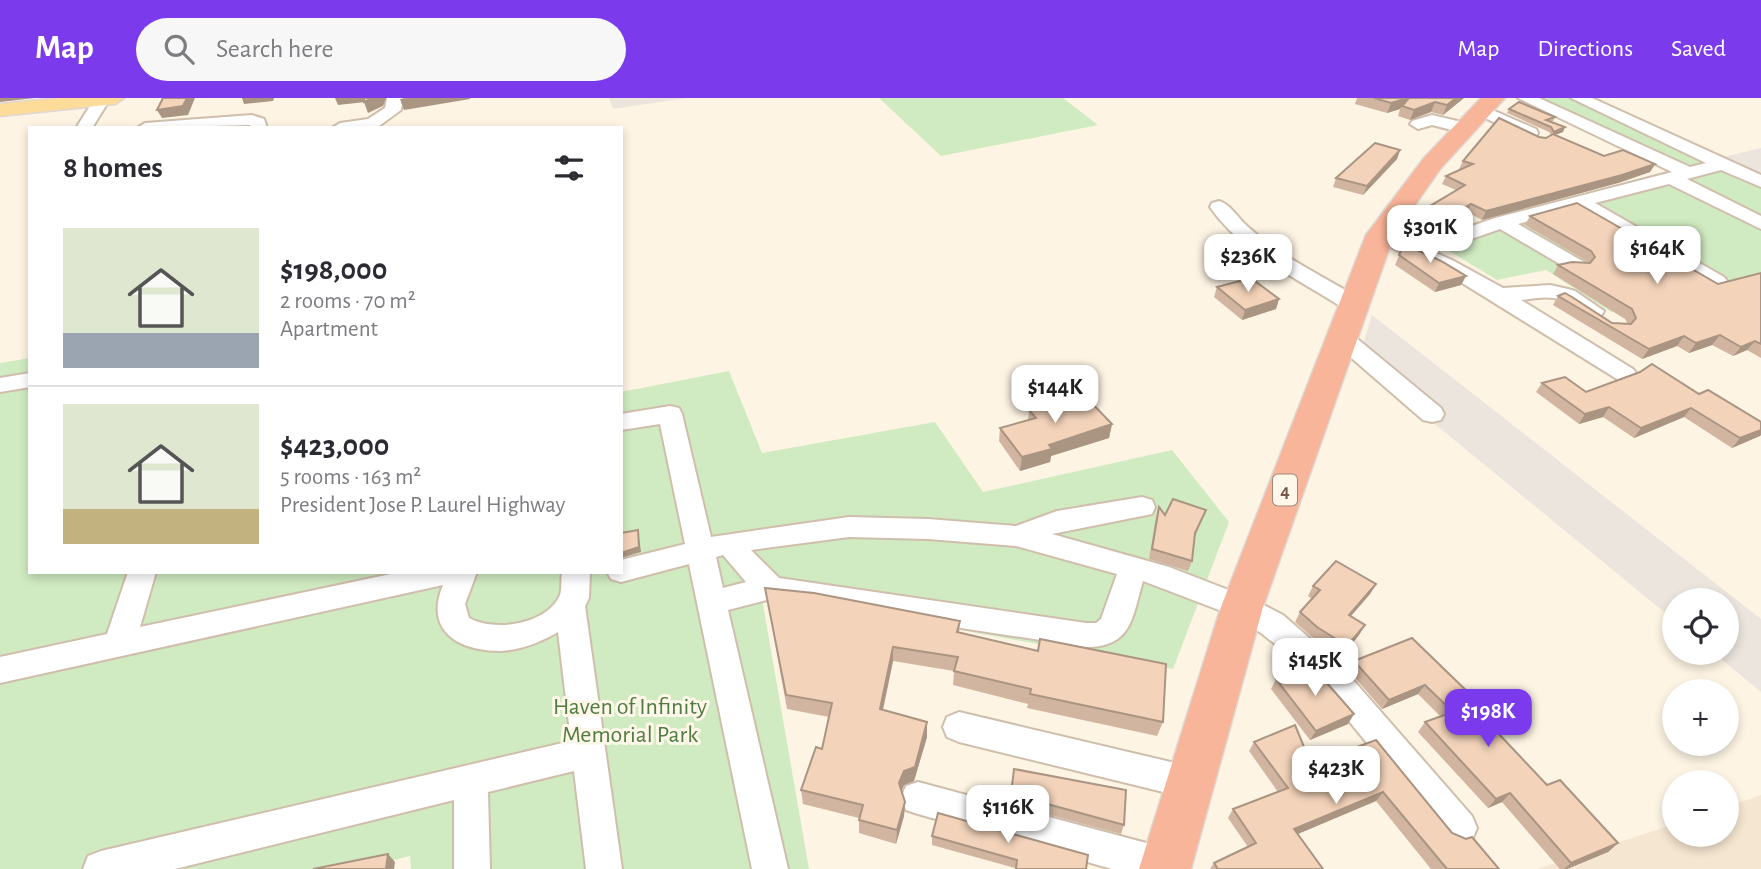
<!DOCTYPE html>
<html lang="en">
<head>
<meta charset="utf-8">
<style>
	body { margin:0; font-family:"Alegreya Sans",sans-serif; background:#f7f7f7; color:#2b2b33; height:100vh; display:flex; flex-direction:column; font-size:26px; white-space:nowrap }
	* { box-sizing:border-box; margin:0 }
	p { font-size:23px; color:#7c7c81 }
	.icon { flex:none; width:38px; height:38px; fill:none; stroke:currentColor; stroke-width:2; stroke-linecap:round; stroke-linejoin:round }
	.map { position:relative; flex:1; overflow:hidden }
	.side { position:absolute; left:28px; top:28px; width:595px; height:448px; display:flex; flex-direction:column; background:#fff; border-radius:0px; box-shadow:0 4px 10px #0003 }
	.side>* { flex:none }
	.fabs { position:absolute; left:1662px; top:490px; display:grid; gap:14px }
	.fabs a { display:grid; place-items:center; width:77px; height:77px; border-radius:50%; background:#fff; box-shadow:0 4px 10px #0003; font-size:35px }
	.price { position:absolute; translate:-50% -60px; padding:0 16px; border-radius:14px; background:#fff; color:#222; font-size:23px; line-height:46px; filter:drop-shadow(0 2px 4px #0008) }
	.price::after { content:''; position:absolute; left:50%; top:42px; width:21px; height:16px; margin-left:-10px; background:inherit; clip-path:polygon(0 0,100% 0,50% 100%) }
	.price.on { background:#7c3aed; color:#fff }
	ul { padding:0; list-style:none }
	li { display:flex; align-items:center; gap:21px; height:175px; padding:0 35px }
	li+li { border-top:2px solid #e1e1e2 }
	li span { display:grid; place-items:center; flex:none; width:196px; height:140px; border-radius:0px; color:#555 }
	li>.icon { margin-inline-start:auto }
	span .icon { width:84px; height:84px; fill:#fffc; stroke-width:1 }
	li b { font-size:30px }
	h2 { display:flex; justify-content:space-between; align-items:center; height:84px; padding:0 35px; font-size:30px }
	header { display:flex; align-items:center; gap:42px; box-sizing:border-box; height:98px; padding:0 35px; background:#7c3aed; color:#fff }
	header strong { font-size:33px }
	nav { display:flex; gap:38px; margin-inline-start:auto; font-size:24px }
	.search { width:490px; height:63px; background:#f7f7f7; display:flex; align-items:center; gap:18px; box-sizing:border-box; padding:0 24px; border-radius:38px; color:#7c7c81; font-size:26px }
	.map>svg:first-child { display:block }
</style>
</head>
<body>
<header>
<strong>Map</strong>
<div class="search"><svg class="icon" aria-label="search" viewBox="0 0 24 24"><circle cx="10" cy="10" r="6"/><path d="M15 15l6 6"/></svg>Search here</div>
<nav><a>Map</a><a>Directions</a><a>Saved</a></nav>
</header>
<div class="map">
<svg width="1761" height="771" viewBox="0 0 1761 771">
	<rect width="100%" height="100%" fill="#fdf4e3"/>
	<path fill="#f5e6d1" d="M1761 697V771H1537L1675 726V737H1727V709Z"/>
	<g fill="#ece5de">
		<path d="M609 0H687L613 11Z"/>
		<path d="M1761 50V77L1723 59Z"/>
		<path d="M1372 217 1761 521V594L1714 555H1727V502H1675V523L1358 263Z"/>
	</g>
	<g fill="#d0ebc1">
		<path d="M879 0H1063L1098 27 941 58Z"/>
		<path d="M1521 0H1574L1761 88V210L1725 190 1611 214 1546 172 1497 182 1431 142 1486 121 1672 72Z"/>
		<path d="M30 260V474H621V294L729 273 762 355 935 324 983 394 1172 352 1229 424 1173 571 761 495 809 771H411L410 758 358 771H0V265Z"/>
	</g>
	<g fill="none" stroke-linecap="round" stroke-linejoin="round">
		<g stroke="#d0beac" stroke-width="4">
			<g id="minor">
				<path d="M95 0 110 1 92 30H76Z"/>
				<path d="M387 0H403L401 12 379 28 332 30 340 25 368 21 385 10Z"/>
				<path d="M1518 0H1539L1690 69 1706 65 1571 0H1592L1761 77V89L1721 72 1687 81 1761 118V131L1669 86 1595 105 1724 179 1727 183 1724 187H1710L1577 110 1518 126 1584 164 1587 168 1584 172H1570L1500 131 1457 146H1443L1440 142 1443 138 1495 120 1672 74Z"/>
				<path d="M1481 7 1536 31 1538 35 1536 39H1524L1475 15 1473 12 1475 9Z"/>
				<path d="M252 17 264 21 267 30H251L250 27 137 30 145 25Z"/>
				<path d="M1432 17 1470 26 1472 30 1464 35 1432 27 1418 31 1410 26 1412 23Z"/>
				<path d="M1219 103C1230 106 1238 120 1247 128 1280 158 1322 178 1361 201L1364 206 1361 211H1345C1298 181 1243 156 1210 109L1212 105Z"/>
				<path d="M1380 131 1452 162 1503 190 1550 187 1568 191 1575 193 1604 213 1601 218C1583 222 1575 208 1560 202 1549 197 1533 201 1521 202L1633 271 1637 276 1633 281 1625 283 1617 281 1438 170 1373 141 1370 137 1373 133Z"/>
				<path d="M1341 232 1349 234 1441 310 1444 316 1441 322 1432 324 1423 322 1333 244 1330 239 1333 234Z"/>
				<path d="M30 275V289L0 294V280Z"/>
				<path d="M670 308 679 310 682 316 711 439 849 419 928 421 1016 428 1057 413 1142 399 1152 402 1155 409 1152 416 1052 436 1169 469 1252 501 1283 517 1340 567 1472 718 1477 730 1472 742 1459 747 1446 742 1318 585 1289 557 1261 535 1232 517 1143 483C1132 520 1132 549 1086 549L771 501 728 512 788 771H752L689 466 621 484 611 481 607 474H621V462L685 446 660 326 621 332V316ZM849 439 928 441 1016 448 1117 476 1101 521 1096 525H1086L779 480 751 452ZM723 457 746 484 723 490 716 459Z"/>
				<path d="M128 474H156L140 529 400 474H477L465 506 469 520C494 534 547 527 560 497 562 491 561 481 562 474H590L589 500 585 508 622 771H586L574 673 488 694 490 771H454V702L175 771H83L88 758 101 753 571 643 558 534C541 544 521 552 501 553 458 553 424 533 443 487L0 585V559L107 536Z"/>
				<path d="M959 614 1192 669 1204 674 1209 685 1204 696 1192 701 959 644 947 639 943 629 947 619Z"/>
				<path d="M918 684 1165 750 1178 755 1183 768 1182 771H1112L918 716 906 712 901 700 906 688Z"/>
			</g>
		</g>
		<g stroke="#ded7d3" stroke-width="3">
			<path id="major" d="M60 0H124L115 6 0 18V6Z"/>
		</g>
		<g stroke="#ded7d3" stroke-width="3">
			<path id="highway" d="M1481 0H1505L1441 70 1394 137 1263 509 1191 771H1139L1221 509 1366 137 1424 60Z"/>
		</g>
		<use href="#minor" fill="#fff" fill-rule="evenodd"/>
		<use href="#major" fill="#fddc9a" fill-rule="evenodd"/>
		<use href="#highway" fill="#f8b599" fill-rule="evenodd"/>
	</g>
	<g fill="#d1b5a0">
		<path d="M1357 0H1464L1443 17 1431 14 1410 22 1398 18 1400 11 1387 15 1355 6Z"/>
		<path d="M1509 11 1555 19 1553 23 1551 24 1563 34 1555 37 1604 58 1655 66 1650 74 1618 85 1482 122 1467 114 1429 137 1444 146 1440 154 1406 139 1415 117 1456 92 1442 86 1446 78 1461 71H1459L1463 63 1539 39 1546 40 1551 37 1549 34 1507 15Z"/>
		<path d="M1400 52 1397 61 1363 97 1333 89 1336 80Z"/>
		<path d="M1530 118 1718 186 1761 175V260L1747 252 1733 258 1712 247 1689 255 1677 248 1642 261 1553 207 1558 198 1612 225 1628 226 1625 221 1553 176 1558 167 1588 165 1585 162 1525 127Z"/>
		<path d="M1404 146 1466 178 1461 187 1435 194 1395 167Z"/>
		<path d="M1217 189 1279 201 1276 211 1242 222 1214 199Z"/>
		<path d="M1542 285 1586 294 1699 296 1761 324V337L1732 350 1684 319 1634 340 1603 319 1579 326 1536 294Z"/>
		<path d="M1029 312 1112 326 1109 340 1051 358 1050 364 1020 373 999 343 1000 330 1028 322Z"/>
		<path d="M1159 409 1165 417 1206 412 1195 439 1192 463 1188 473 1149 461 1156 419Z"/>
		<path d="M1376 486 1370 496 1351 518 1365 527 1359 537 1342 558 1312 539 1295 524 1300 514 1312 501 1308 498 1313 488Z"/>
		<path d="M765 490 960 523 959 534 1163 624 1157 638 1027 610 1028 606 953 587 954 573 893 563 883 612 927 624V639L914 683 904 687 901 693 905 704 904 718 896 746 859 735V720L803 706 801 692 822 651 829 619 787 611Z"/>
		<path d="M1412 540 1501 632 1498 635 1547 687 1618 745 1608 754 1567 771H1560L1502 704 1488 710 1418 634 1425 624 1441 619 1418 596 1382 611 1349 573 1354 563Z"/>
		<path d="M1276 581 1354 616 1348 626 1310 642 1271 591Z"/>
		<path d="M1376 642 1452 735 1499 771H1431L1376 703 1298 736 1323 771H1210L1214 765 1248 749 1228 720 1233 711 1278 694 1249 653 1254 644 1311 666Z"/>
		<path d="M1014 671 1124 727 1121 736 1009 706Z"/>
		<path d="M932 738 1086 771 1015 770 932 747Z"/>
	</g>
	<g fill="#aa9482">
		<path d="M0 0H35L0 4Z"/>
		<path d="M187 0H195L188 17 162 20 157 12Z"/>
		<path d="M242 0H274L273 3 244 6Z"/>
		<path d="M335 0H386L383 8 368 15 364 4H365L338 7Z"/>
		<path d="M406 0H470V1L404 12 400 1Z"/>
		<path d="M1408 0H1410L1402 8 1400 11 1387 15 1391 5Z"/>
		<path d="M1456 0H1464L1443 17 1447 7Z"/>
		<path d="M1435 4 1431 14 1410 22 1414 12Z"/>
		<path d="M1565 29 1563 34 1552 38 1554 34Z"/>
		<path d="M1400 52 1397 61 1363 97 1367 88Z"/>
		<path d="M1655 66 1650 74 1618 85 1482 122 1486 113Z"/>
		<path d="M1471 106 1467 114 1427 139 1422 135Z"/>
		<path d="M1466 178 1461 187 1435 194 1439 185Z"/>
		<path d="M1279 201 1276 211 1242 222 1245 212Z"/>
		<path d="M1720 237 1712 247 1689 255 1696 245Z"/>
		<path d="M1684 238 1677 248 1642 261 1649 251Z"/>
		<path d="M1755 243 1747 252 1733 258 1741 249Z"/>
		<path d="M1609 309 1603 319 1579 326 1585 316Z"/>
		<path d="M1691 310 1684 319 1634 340 1641 330Z"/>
		<path d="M1112 326 1109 340 1051 358 1050 364 1020 373 1022 359 1049 347Z"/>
		<path d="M1761 332V337L1760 338 1732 350 1740 340Z"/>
		<path d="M638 432 641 454 621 460V455Z"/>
		<path d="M1376 486 1370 496 1343 527 1349 517Z"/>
		<path d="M1365 527 1359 537 1342 558 1347 548Z"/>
		<path d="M893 549V563L880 625V611Z"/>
		<path d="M1425 587 1418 596 1382 611 1389 602Z"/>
		<path d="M1354 616 1348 626 1310 642 1316 633Z"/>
		<path d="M927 624V639L914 683 904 687 899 699V685Z"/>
		<path d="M1383 694 1376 703 1288 740 1294 731Z"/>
		<path d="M1510 695 1502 704 1488 710 1496 701Z"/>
		<path d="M905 704 904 718 896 746 897 732Z"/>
		<path d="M1618 745 1608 754 1567 771H1564L1571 765Z"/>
		<path d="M388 756 395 764 394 771H386Z"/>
	</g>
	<g fill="#f3d3ba" stroke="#aa9482" stroke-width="2">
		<path d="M163 0H187L183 8 157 12Z"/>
		<path d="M364 0H373L364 4Z"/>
		<path d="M1374 0H1408L1391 5Z"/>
		<path d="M1409 0H1456L1447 7 1435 4 1414 12 1402 8Z"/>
		<path d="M1519 4 1555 19 1546 22 1565 29 1554 34 1551 29 1509 11Z"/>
		<path d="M1499 20 1539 39 1546 40 1553 36 1604 58 1623 52 1655 66 1622 77 1486 113 1471 106 1422 135 1445 141 1444 146 1410 131 1415 117 1465 87 1446 78 1473 66 1463 63Z"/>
		<path d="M1375 45 1400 52 1367 88 1336 80Z"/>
		<path d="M1577 105 1718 186 1761 175V246L1755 243 1741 249 1720 237 1696 245 1684 238 1649 251 1558 198 1565 195 1572 199 1612 225 1631 226 1636 220 1632 211 1558 167 1572 164 1590 165 1595 159 1591 153 1530 118Z"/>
		<path d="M1404 146 1441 163 1466 178 1439 185 1399 157Z"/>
		<path d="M1251 180 1279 201 1245 212 1217 189Z"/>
		<path d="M1652 266 1699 296 1708 292 1761 324V332L1740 340 1691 310 1641 330 1609 309 1585 316 1542 285 1565 279 1586 294 1640 274Z"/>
		<path d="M1082 295 1112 326 1049 347 1052 351 1022 359 1000 330 1036 320 1029 312Z"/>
		<path d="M1173 401 1206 412 1195 435 1192 463 1152 451 1159 409 1165 417Z"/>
		<path d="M638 432 639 449 621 455V435Z"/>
		<path d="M1336 463 1376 486 1349 517 1365 527 1347 548 1317 529 1300 514 1320 492 1313 488Z"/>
		<path d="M765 490 814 495 960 523 957 534 1038 553 1040 541 1166 566 1163 624 1030 596 1031 591 954 573 958 559 893 549 880 611 927 624 915 669 904 673 899 685 905 704 897 732 859 722 863 707 801 692 816 649 822 651 832 605 786 597Z"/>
		<path d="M1412 540 1474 600 1501 632 1497 634 1547 687 1560 682 1618 745 1571 765 1510 695 1496 701 1425 624 1453 614 1425 587 1389 602 1354 563Z"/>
		<path d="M1313 569 1354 616 1316 633 1276 581Z"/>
		<path d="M1295 627 1311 666 1376 642 1452 735 1466 741 1472 739 1499 771H1447L1383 694 1294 731 1323 771H1218L1214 765 1256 745 1233 711 1288 690 1254 644Z"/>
		<path d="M1014 671 1126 692 1124 727 1011 696Z"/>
		<path d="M938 715 1088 757 1086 771H1016L1017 762 932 738Z"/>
		<path d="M388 756 386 771H313Z"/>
	</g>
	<g text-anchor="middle" stroke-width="6" stroke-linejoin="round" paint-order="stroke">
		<rect fill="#fff8ea" stroke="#9e8979" stroke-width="2" x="1273" y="376.5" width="24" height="31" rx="5"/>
		<g font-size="19" font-weight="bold" fill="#755a48">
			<text x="1285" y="399">4</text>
		</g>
		<g font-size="24" fill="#4f7c40" stroke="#fff8ea">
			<text x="630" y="616">Haven of Infinity<tspan x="630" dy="28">Memorial Park</tspan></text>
		</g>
	</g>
</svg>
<div class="fabs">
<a><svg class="icon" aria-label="locate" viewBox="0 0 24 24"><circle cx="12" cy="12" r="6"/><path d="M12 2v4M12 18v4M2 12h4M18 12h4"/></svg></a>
<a>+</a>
<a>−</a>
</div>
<b class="price" style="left:1430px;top:167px">$301K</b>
<b class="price" style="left:1657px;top:188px">$164K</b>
<b class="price" style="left:1248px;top:196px">$236K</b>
<b class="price" style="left:1055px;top:327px">$144K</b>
<b class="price" style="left:1315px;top:600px">$145K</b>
<b class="price on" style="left:1488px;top:651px">$198K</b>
<b class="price" style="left:1336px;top:708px">$423K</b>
<b class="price" style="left:1008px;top:747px">$116K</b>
<section class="side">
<h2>8 homes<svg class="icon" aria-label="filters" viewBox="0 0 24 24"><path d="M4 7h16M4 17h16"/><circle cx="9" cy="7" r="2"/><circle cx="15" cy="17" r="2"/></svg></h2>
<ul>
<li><span style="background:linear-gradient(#dfe7d0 75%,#9aa5b1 0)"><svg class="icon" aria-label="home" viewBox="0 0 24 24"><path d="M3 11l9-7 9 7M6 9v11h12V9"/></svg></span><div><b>$198,000</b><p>2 rooms · 70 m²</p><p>Apartment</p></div></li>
<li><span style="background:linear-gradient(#dfe7d0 75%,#c2b280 0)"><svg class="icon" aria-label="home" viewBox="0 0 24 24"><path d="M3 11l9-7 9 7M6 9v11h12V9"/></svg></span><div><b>$423,000</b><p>5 rooms · 163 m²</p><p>President Jose P. Laurel Highway</p></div></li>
</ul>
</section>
</div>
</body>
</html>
